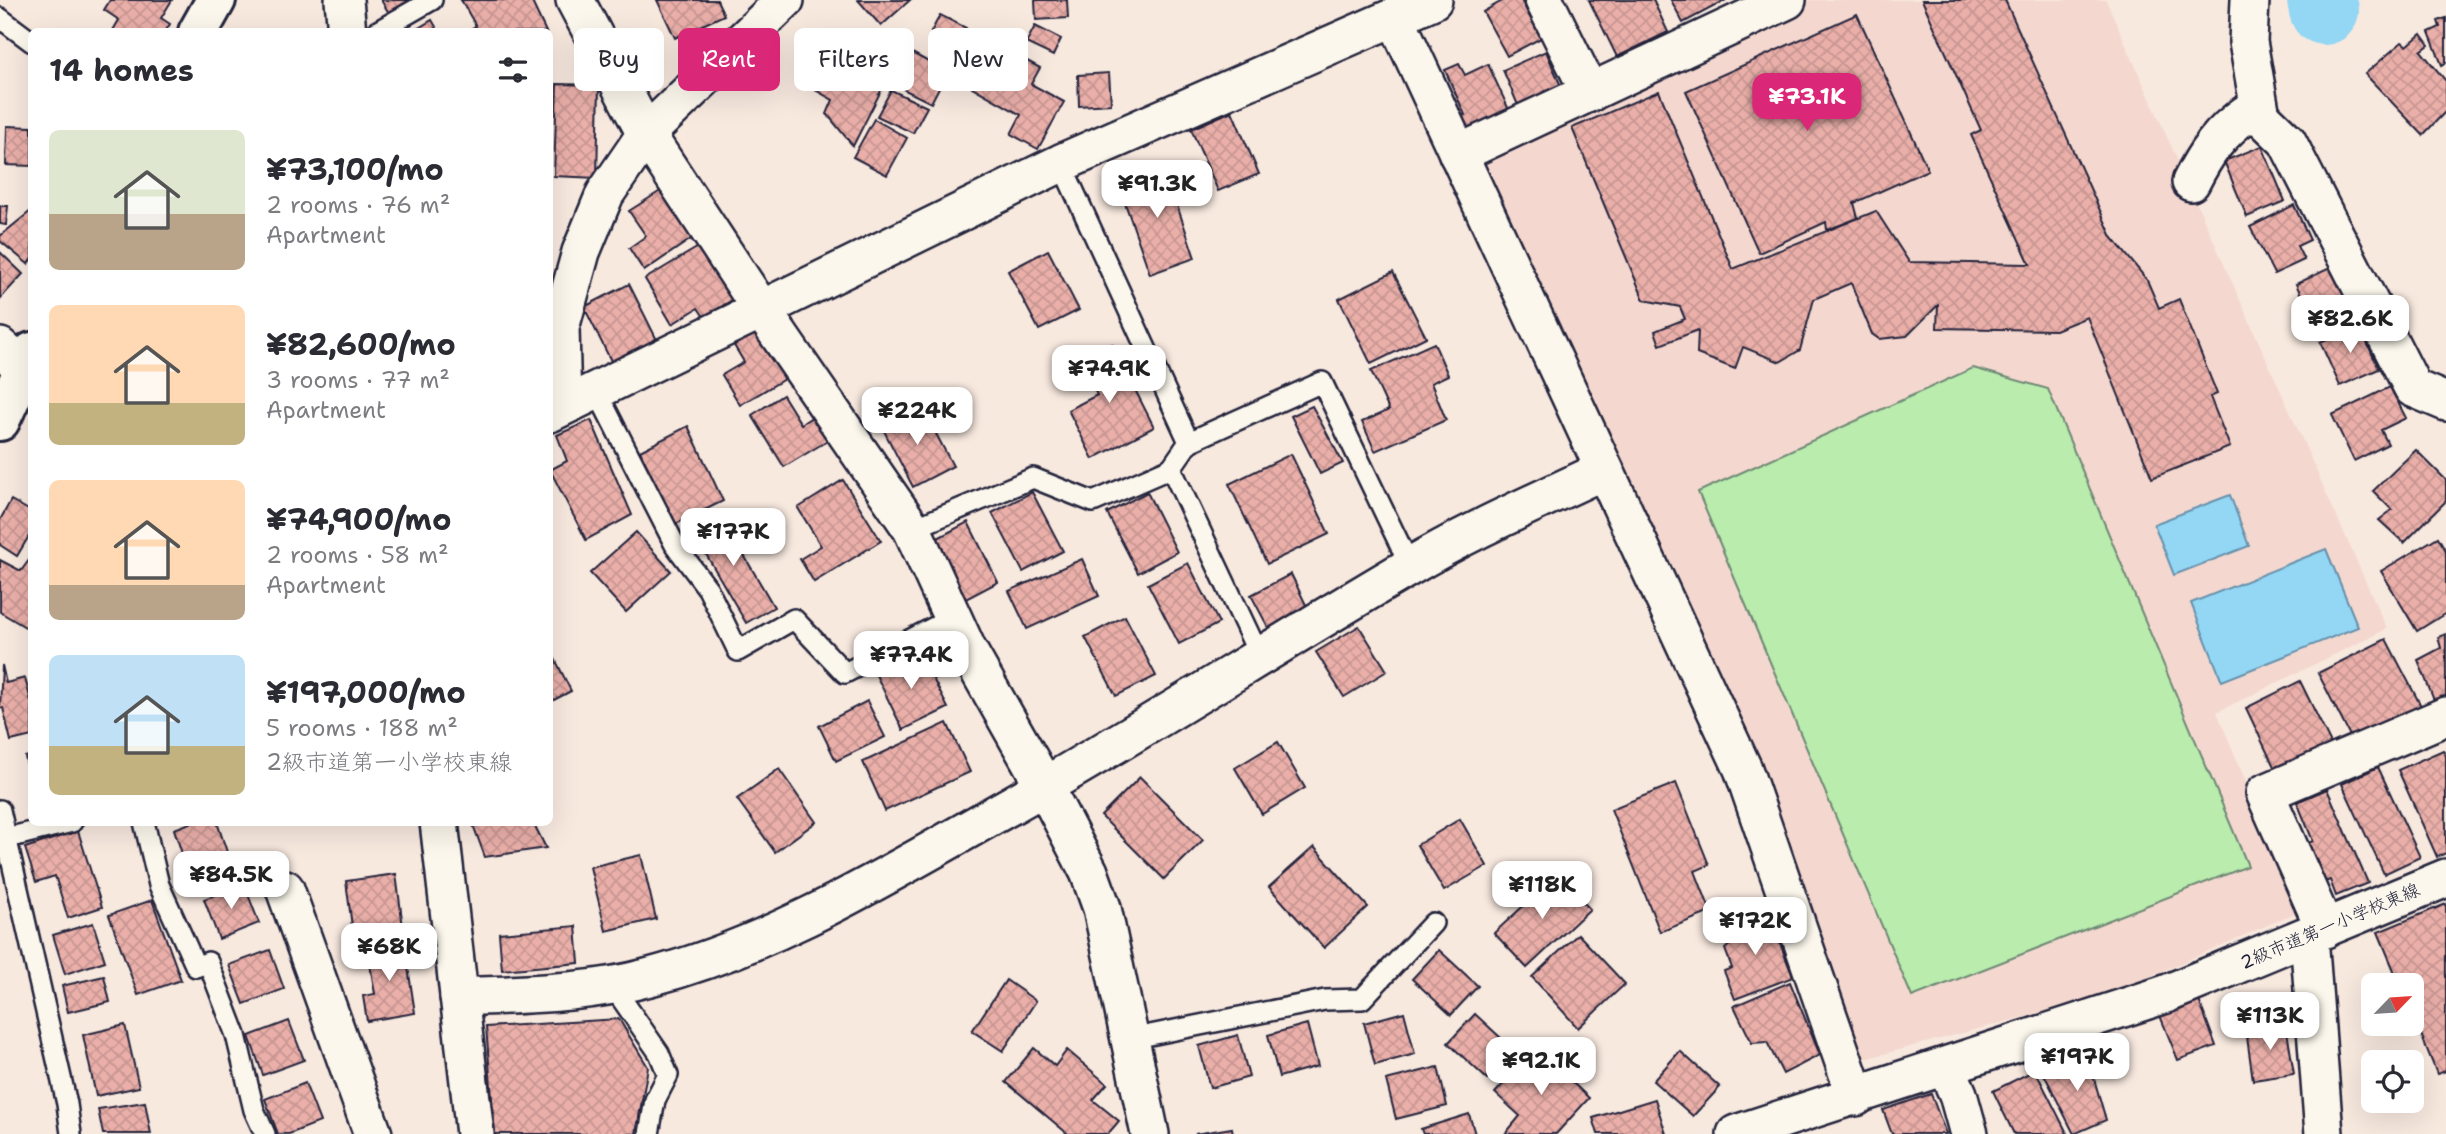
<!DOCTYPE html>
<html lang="en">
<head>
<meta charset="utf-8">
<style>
	body { margin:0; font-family:"Shantell Sans","Klee One",sans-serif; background:#f2f2f3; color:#2b2b33; height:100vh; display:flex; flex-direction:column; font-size:26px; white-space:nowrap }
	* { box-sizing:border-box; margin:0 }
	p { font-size:23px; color:#7c7c81 }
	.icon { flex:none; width:38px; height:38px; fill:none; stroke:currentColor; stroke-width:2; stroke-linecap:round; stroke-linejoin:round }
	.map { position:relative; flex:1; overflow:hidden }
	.panel { position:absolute; left:28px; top:28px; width:525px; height:798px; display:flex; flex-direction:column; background:#fff; border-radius:10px; box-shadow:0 7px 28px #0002 }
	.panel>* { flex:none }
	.guide { position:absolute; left:574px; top:28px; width:665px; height:63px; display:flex; gap:14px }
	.needle { width:46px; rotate:65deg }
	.fabs { position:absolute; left:2361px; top:973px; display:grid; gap:14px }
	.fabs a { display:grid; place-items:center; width:63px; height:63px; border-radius:10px; background:#fff; box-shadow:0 7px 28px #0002; font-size:35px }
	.price { position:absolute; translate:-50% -60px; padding:0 16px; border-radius:14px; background:#fff; color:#222; font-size:23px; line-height:46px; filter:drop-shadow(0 2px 4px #0008) }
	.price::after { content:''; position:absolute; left:50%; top:42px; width:21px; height:16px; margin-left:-10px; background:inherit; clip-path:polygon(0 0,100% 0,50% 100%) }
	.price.on { background:#db2777; color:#fff }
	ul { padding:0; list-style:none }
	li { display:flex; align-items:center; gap:21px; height:175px; padding:0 21px }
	li span { display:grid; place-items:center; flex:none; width:196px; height:140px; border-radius:10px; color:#555 }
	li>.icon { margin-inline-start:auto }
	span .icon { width:84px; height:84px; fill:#fffc; stroke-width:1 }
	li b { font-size:30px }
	h2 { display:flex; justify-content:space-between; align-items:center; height:84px; padding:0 21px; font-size:30px }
	.chip { padding:0 24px; border-radius:10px; background:#fff; box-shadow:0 7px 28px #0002; font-size:24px; line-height:63px }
	.chip.on { background:#db2777; color:#fff }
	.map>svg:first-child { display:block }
</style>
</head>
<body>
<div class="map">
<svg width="2446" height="1134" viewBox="0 0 2446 1134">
	<defs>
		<pattern id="building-cross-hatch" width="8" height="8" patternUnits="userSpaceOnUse" patternTransform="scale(1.75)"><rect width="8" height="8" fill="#eaafa9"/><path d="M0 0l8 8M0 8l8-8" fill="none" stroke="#c89692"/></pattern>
	</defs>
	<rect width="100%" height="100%" fill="#f8e9df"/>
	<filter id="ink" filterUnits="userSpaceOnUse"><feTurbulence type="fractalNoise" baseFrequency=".0143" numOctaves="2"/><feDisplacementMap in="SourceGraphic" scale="14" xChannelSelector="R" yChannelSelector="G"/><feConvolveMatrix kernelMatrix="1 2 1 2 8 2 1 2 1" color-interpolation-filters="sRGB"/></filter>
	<g filter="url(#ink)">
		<path fill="#f4d8cf" d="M1806 0H2106L2387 629 2217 712 2300 911 2108 995 1861 1060 1474 153Z"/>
		<path fill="#b9ecad" stroke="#6e8774" stroke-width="2" d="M1973 368 2048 389 2248 866 1912 997 1698 492Z"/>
		<g fill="#93d7f4" stroke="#668faa" stroke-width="2">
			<path d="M2230 495 2249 546 2174 575 2154 524Z"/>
			<path d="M2326 549 2358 627 2222 681 2191 603Z"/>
		</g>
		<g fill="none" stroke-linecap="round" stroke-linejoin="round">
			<path stroke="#93d7f4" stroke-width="70" d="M2322 0 2324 10"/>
		</g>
		<g fill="url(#building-cross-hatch)" stroke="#22223b" stroke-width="2">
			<path d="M110 0H172L161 18 170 24 165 32H112L119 20 104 10Z"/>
			<path d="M381 0H415L390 15Z"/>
			<path d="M461 0H531L546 32H465L476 26Z"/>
			<path d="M657 0H717L724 15 675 38Z"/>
			<path d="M858 0H910L881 26Z"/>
			<path d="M1035 0H1067L1068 18 1036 20Z"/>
			<path d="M1504 0H1521L1541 38 1507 56 1483 12Z"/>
			<path d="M1589 0H1653L1668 32 1617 57Z"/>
			<path d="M1671 0H1726L1683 23Z"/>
			<path d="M1922 0H2005L2112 237 2147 280 2159 308 2179 299 2217 394 2210 397 2230 447 2152 478 2087 317 2055 330 1937 328 1938 305 1907 336 1879 339 1872 334 1851 283 1814 299 1800 350 1780 362 1743 347 1735 369 1697 354 1698 330 1660 345 1655 331 1685 319 1680 307 1644 300 1572 128 1659 91 1733 269 1876 211 1909 262 2030 264 1971 135 1981 130Z"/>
			<path d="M1857 14 1928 170 1854 203 1858 218 1827 230 1826 222 1759 253 1686 91Z"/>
			<path d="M940 15 966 28 958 45 931 32Z"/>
			<path d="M2446 18V63L2442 65 2429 32 2440 27 2438 21Z"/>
			<path d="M432 20 439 32H412Z"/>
			<path d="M1035 26 1061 39 1053 56 1026 43Z"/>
			<path d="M976 33 1040 68 1031 84 1064 102 1038 149 1011 134 1021 115 953 76Z"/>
			<path d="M2421 34 2429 45 2421 51 2446 81V111L2423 135 2365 74 2402 42 2407 46Z"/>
			<path d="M823 39 889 75 853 146 827 114 833 100 801 82Z"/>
			<path d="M1546 51 1563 91 1520 110 1503 70Z"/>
			<path d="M912 53 947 72 931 103 895 85Z"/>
			<path d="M1459 64 1465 75 1488 64 1515 123 1471 143 1459 117 1465 115 1445 70Z"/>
			<path d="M1109 73 1111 104 1079 106 1078 75Z"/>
			<path d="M557 84 599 85 597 178 554 176Z"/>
			<path d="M891 90 927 107 913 133 877 116Z"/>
			<path d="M1232 111 1259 174 1218 191 1191 129Z"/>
			<path d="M874 119 907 138 887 175 853 157Z"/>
			<path d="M7 126 32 127V166L6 165Z"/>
			<path d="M2262 146 2285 201 2247 217 2224 161Z"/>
			<path d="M1164 167 1195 258 1150 274 1118 183Z"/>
			<path d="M662 190 694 237 644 271 629 248 646 236 629 211Z"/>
			<path d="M2294 205 2310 240 2297 246 2304 260 2274 274 2250 227Z"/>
			<path d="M0 206H8L6 225 0 224Z"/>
			<path d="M32 210V258L28 264 0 241V236Z"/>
			<path d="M700 246 732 300 704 317 698 308 672 324 645 279Z"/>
			<path d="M1048 250 1079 310 1039 330 1008 271Z"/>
			<path d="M0 252 23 274 0 299Z"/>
			<path d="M2332 267 2355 315 2318 333 2296 284Z"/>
			<path d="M1393 272 1426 337 1371 364 1339 299Z"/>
			<path d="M629 284 657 340 612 363 584 307Z"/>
			<path d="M2359 325 2379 369 2340 386 2320 342Z"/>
			<path d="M757 328 786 378 740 405 722 375 744 362 732 342Z"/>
			<path d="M1434 343 1448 375 1431 383 1446 420 1375 451 1362 422 1389 410 1371 371Z"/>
			<path d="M1112 344 1154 427 1093 459 1068 410 1097 395 1080 361Z"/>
			<path d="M2390 387 2406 418 2381 430 2388 444 2354 461 2332 415Z"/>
			<path d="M783 395 801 424 817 414 832 438 784 467 752 415Z"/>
			<path d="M1312 406 1343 463 1320 474 1291 416Z"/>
			<path d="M922 407 953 466 913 487 882 427Z"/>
			<path d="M591 420 632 515 586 540 550 470 567 461 557 435Z"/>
			<path d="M688 426 723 501 674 525 640 451Z"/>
			<path d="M2416 450 2446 480V501L2404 543 2379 520 2392 510 2373 491Z"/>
			<path d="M1291 454 1329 534 1267 564 1229 484Z"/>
			<path d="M843 480 881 541 814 582 800 559 821 546 798 508Z"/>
			<path d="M1032 492 1063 551 1023 572 992 513Z"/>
			<path d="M1147 492 1177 552 1138 573 1107 513Z"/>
			<path d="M11 500 32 512V531L17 556 0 545V520Z"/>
			<path d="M720 514 774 607 746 623 692 530Z"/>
			<path d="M968 522 998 582 964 600 934 540Z"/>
			<path d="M636 532 671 571 626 612 590 573Z"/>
			<path d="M2438 537 2446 551V613L2417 631 2381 571Z"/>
			<path d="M32 556V631L0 612V560L21 571Z"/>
			<path d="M1082 559 1099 596 1027 629 1009 591Z"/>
			<path d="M1188 563 1219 623 1179 644 1148 584Z"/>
			<path d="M1291 574 1309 611 1269 629 1251 595Z"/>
			<path d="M1125 616 1156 676 1116 696 1085 637Z"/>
			<path d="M1359 626 1387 671 1344 697 1316 652Z"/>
			<path d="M2446 634V698L2435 703 2418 660 2441 648 2438 637Z"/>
			<path d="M2386 639 2421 706 2352 740 2318 673Z"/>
			<path d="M919 651 948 708 903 730 875 673Z"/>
			<path d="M555 659 571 691 550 702V662Z"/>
			<path d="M2 665 6 683 25 678 32 705V736L11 741 3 708H0Z"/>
			<path d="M2300 681 2331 744 2276 771 2246 708Z"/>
			<path d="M867 701 885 737 836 761 819 726Z"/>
			<path d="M947 723 970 772 885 811 863 762Z"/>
			<path d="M1278 742 1305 788 1262 814 1235 768Z"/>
			<path d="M2443 750 2446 756V853L2437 857 2398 770Z"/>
			<path d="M32 755V787L25 757Z"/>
			<path d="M2378 767 2420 857 2384 874 2342 784Z"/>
			<path d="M779 769 816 822 775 852 737 799Z"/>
			<path d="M1140 777 1203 840 1164 879 1101 816Z"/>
			<path d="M1676 783 1709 865 1695 871 1711 912 1660 932 1611 809Z"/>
			<path d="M2327 789 2368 883 2336 896 2330 880 2322 883 2306 844 2313 841 2297 802Z"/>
			<path d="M1460 819 1487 866 1444 891 1417 845Z"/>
			<path d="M193 822H217L231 864 190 878 174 829Z"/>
			<path d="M472 822H533L546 848 485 857Z"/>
			<path d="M78 831 102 907 68 918 55 876 36 882 25 848Z"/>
			<path d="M1314 847 1368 907 1324 948 1269 887Z"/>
			<path d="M641 855 656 919 606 931 590 867Z"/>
			<path d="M396 874 403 927 353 934 346 881Z"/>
			<path d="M1557 875 1590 909 1527 968 1494 933Z"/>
			<path d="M244 884 259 923 219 939 204 899Z"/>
			<path d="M152 900 181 980 138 995 109 915Z"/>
			<path d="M2446 904V1071L2437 1074 2412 1012V985H2400L2378 932Z"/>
			<path d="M1768 912 1793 977 1735 999 1724 971 1732 968 1725 949 1733 942 1727 927Z"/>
			<path d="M93 923 105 961 65 974 53 935Z"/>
			<path d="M576 926 579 963 502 970 499 933Z"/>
			<path d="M1578 934 1625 984 1578 1028 1532 977Z"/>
			<path d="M404 941 415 1013 367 1021 363 996 375 994 367 947Z"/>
			<path d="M270 950 284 989 244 1004 229 965Z"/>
			<path d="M1439 950 1478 986 1451 1015 1412 979Z"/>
			<path d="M104 976 110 1002 68 1012 62 986Z"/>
			<path d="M1006 980 1036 1001 1003 1051 972 1031Z"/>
			<path d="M1790 982 1820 1055 1783 1074 1767 1042 1752 1043 1734 1006Z"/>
			<path d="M2198 998 2216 1046 2178 1060 2159 1013Z"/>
			<path d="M1404 1012 1415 1054 1375 1065 1364 1023Z"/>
			<path d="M1475 1014 1514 1050 1487 1079 1448 1043Z"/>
			<path d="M619 1019 648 1067 636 1134H495L486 1027Z"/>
			<path d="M289 1021 304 1060 263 1075 249 1036Z"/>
			<path d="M1307 1024 1318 1066 1279 1077 1268 1035Z"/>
			<path d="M125 1025 139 1087 96 1096 83 1035Z"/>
			<path d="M2286 1025 2294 1074 2253 1080 2246 1030Z"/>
			<path d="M1238 1035 1249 1077 1210 1088 1199 1046Z"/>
			<path d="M1034 1048 1055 1066 1067 1050 1107 1084 1093 1100 1119 1121 1108 1134H1068L1006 1082Z"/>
			<path d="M1536 1048 1589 1098 1556 1134H1505L1520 1116 1495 1093Z"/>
			<path d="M1680 1051 1720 1087 1693 1116 1653 1081Z"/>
			<path d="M2086 1051 2106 1120 2074 1134 2043 1072Z"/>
			<path d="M1438 1067 1447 1106 1396 1119 1386 1080Z"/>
			<path d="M2035 1070 2067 1133 2066 1134H2014L1993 1091Z"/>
			<path d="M305 1083 320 1122 289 1134H278L265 1099Z"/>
			<path d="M1931 1094 1946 1134H1892L1883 1110Z"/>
			<path d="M1655 1099 1666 1134H1598L1593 1118Z"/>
			<path d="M145 1102 151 1134H103L98 1109Z"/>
			<path d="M1469 1114 1475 1134H1423L1421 1129Z"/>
			<path d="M1232 1128 1233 1134H1195Z"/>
		</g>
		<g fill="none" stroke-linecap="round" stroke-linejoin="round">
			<g stroke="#22223b" stroke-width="24">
				<g id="lane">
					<path d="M0 18 32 42"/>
					<path d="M376 32 432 0"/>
					<path d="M1061 163 1189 442 1171 468 1260 657"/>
					<path d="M596 390 675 545 708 589 738 651 794 619 845 673 952 618"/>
					<path d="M1189 442 1322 382 1410 566"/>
					<path d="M912 529 1033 478 1093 502 1171 468"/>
					<path d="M0 810 67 1104 71 1134"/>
					<path d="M144 822 159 885 196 967 208 962 236 1035 254 1110 265 1134"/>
					<path d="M7 838 72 822"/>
					<path d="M612 985 659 1053 668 1075 655 1100 649 1134"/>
					<path d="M1130 1039 1325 1000 1362 999 1433 923"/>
				</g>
			</g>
			<g stroke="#22223b" stroke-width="42">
				<g id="street">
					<path d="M344 0 347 32"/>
					<path d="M575 0 646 134 761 309 912 529 967 649 1045 787 1089 872 1102 908 1150 1134"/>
					<path d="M1544 0 1590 93"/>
					<path d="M2250 0 2248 42 2261 116"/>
					<path d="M1395 17 1743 769 1856 1097"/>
					<path d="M1458 154 1787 0"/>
					<path d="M2191 182C2205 154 2220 132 2246 114L2261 116 2287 141 2413 388 2446 402"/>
					<path d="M0 347 24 369"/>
					<path d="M562 406 560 328 581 252 605 194 646 134 785 0"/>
					<path d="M550 413 1061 163 1433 0"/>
					<path d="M439 822 475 1134"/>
					<path d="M285 889 373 1134"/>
					<path d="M2325 929 2265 793 2446 716"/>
					<path d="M2309 936 2324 1134"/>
					<path d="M459 997C523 994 588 994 650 977 771 945 877 881 985 820 1129 740 1267 650 1409 567 1471 530 1539 501 1604 470"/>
					<path d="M1946 1067 1958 1094 1969 1134"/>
					<path d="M1736 1134 2166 994 2446 878"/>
				</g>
			</g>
			<g stroke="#22223b" stroke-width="44">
				<g id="secondary">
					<path d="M198 32 216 0"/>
					<path d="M0 421 32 352"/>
				</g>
			</g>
			<use href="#lane" stroke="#fbf7ec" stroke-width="19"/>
			<use href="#street" stroke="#fbf7ec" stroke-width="37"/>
			<use href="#secondary" stroke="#fbf7ec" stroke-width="38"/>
		</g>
	</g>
	<g text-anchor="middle" stroke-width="5" stroke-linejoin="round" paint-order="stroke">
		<g font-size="18" fill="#22223b" stroke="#fbf7ec">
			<text transform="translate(2330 926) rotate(-23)" y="6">2級市道第一小学校東線</text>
		</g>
	</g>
</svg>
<div class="fabs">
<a><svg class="needle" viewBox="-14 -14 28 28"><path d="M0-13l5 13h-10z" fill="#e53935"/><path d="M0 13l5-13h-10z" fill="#7c7c81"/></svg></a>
<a><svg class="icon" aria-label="locate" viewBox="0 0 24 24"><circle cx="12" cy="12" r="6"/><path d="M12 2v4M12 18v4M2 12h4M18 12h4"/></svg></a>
</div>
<b class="price on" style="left:1807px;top:133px">¥73.1K</b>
<b class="price" style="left:1157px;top:220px">¥91.3K</b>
<b class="price" style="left:2350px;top:355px">¥82.6K</b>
<b class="price" style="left:1109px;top:405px">¥74.9K</b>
<b class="price" style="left:917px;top:447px">¥224K</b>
<b class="price" style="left:733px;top:568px">¥177K</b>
<b class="price" style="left:911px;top:691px">¥77.4K</b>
<b class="price" style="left:231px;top:911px">¥84.5K</b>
<b class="price" style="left:1542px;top:921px">¥118K</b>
<b class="price" style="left:1755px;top:957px">¥172K</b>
<b class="price" style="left:389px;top:983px">¥68K</b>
<b class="price" style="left:2270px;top:1052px">¥113K</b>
<b class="price" style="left:2077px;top:1093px">¥197K</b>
<b class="price" style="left:1541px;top:1097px">¥92.1K</b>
<div class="guide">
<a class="chip">Buy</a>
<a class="chip on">Rent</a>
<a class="chip">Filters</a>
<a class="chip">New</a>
</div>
<section class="panel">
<h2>14 homes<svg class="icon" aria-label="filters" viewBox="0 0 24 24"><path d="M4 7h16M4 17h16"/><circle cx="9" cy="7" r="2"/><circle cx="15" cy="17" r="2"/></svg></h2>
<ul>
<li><span style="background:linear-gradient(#dfe7d0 60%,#b9a48a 0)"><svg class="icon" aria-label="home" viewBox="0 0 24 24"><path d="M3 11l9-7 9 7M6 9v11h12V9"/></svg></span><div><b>¥73,100/mo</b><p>2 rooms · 76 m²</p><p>Apartment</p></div></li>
<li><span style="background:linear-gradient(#ffd9b3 70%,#c2b280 0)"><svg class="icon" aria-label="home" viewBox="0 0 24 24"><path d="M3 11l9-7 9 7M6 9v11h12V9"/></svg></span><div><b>¥82,600/mo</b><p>3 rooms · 77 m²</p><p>Apartment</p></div></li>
<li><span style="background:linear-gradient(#ffd9b3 75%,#b9a48a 0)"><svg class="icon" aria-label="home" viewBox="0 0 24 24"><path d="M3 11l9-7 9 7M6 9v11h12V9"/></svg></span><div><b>¥74,900/mo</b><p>2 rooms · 58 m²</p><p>Apartment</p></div></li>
<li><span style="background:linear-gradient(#bfe0f5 65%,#c2b280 0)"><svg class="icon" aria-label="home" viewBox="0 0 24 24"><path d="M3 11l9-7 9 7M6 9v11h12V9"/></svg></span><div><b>¥197,000/mo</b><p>5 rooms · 188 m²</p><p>2級市道第一小学校東線</p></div></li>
</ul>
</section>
</div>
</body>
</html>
